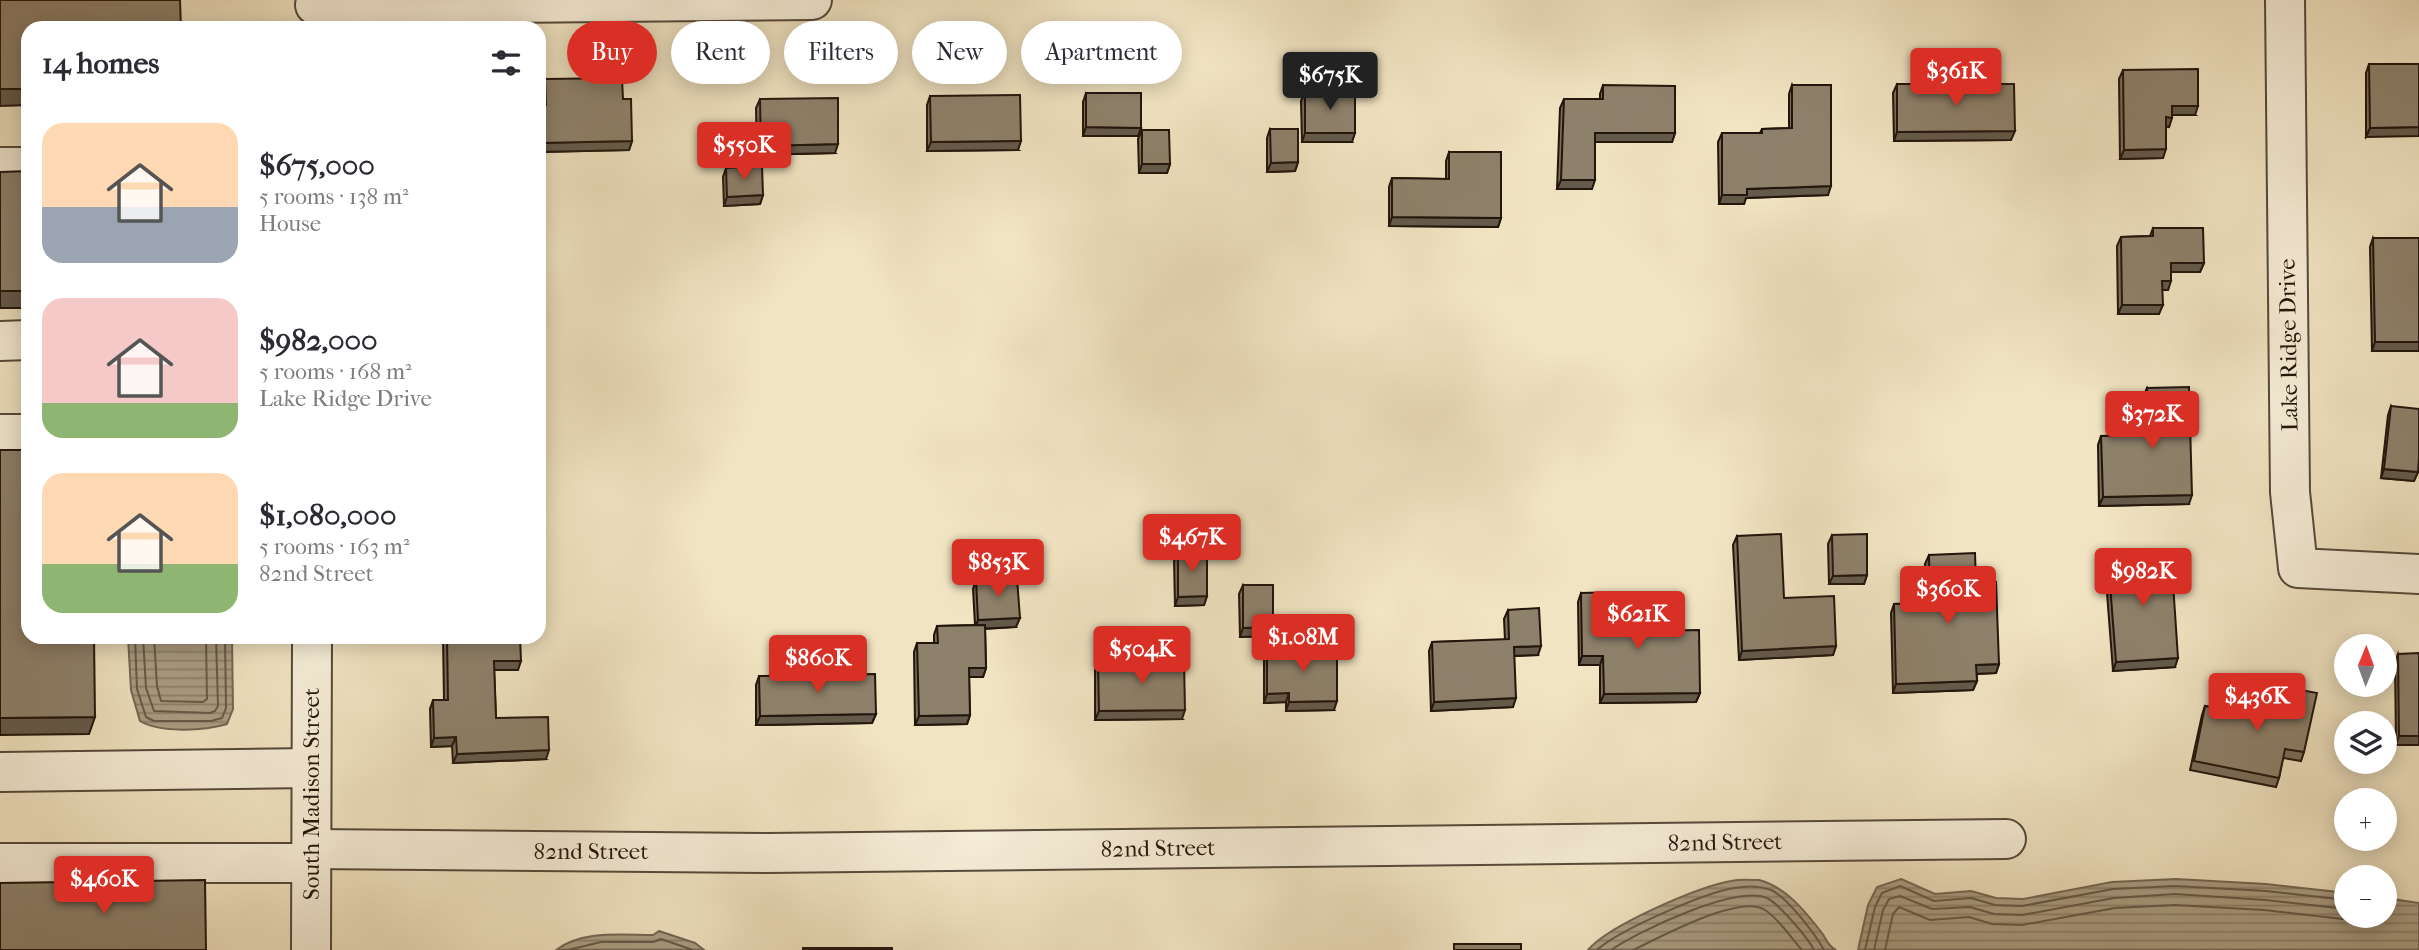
<!DOCTYPE html>
<html lang="en">
<head>
<meta charset="utf-8">
<style>
	body { margin:0; font-family:"IM FELL French Canon",serif; background:#f2f2f3; color:#2b2b33; height:100vh; display:flex; flex-direction:column; font-size:26px; white-space:nowrap }
	* { box-sizing:border-box; margin:0 }
	p { font-size:23px; color:#7c7c81 }
	.icon { flex:none; width:38px; height:38px; fill:none; stroke:currentColor; stroke-width:2; stroke-linecap:round; stroke-linejoin:round }
	.map { position:relative; flex:1; overflow:hidden }
	.details { position:absolute; left:21px; top:21px; width:525px; height:623px; display:flex; flex-direction:column; background:#fff; border-radius:21px; box-shadow:0 4px 18px #0003 }
	.details>* { flex:none }
	.banner { position:absolute; left:567px; top:21px; width:665px; height:63px; display:flex; gap:14px }
	.needle { width:46px; rotate:1deg }
	.fabs { position:absolute; left:2334px; top:634px; display:grid; gap:14px }
	.fabs a { display:grid; place-items:center; width:63px; height:63px; border-radius:50%; background:#fff; box-shadow:0 4px 18px #0003; font-size:35px }
	.price { position:absolute; translate:-50% -60px; padding:0 16px; border-radius:7px; background:#d93025; color:#fff; font-size:23px; line-height:46px; filter:drop-shadow(0 2px 4px #0008) }
	.price::after { content:''; position:absolute; left:50%; top:42px; width:21px; height:16px; margin-left:-10px; background:inherit; clip-path:polygon(0 0,100% 0,50% 100%) }
	.price.current { background:#222; color:#fff }
	ul { padding:0; list-style:none }
	li { display:flex; align-items:center; gap:21px; height:175px; padding:0 21px }
	li span { display:grid; place-items:center; flex:none; width:196px; height:140px; border-radius:21px; color:#555 }
	li>.icon { margin-inline-start:auto }
	span .icon { width:84px; height:84px; fill:#fffc; stroke-width:1 }
	li b { font-size:30px }
	h2 { display:flex; justify-content:space-between; align-items:center; height:84px; padding:0 21px; font-size:30px }
	.tag { padding:0 24px; border-radius:32px; background:#fff; box-shadow:0 4px 18px #0003; font-size:24px; line-height:63px }
	.tag.current { background:#d93025; color:#fff }
	.map>svg:first-child { display:block }
</style>
</head>
<body>
<div class="map">
<svg width="2419" height="950" viewBox="0 0 2419 950">
	<defs>
		<pattern id="water-rules" width="6" height="5" patternUnits="userSpaceOnUse" patternTransform="scale(1.75)"><rect width="6" height="5" fill="#ab9e84"/><path d="M0 2.5h6" fill="none" stroke="#8b806a"/></pattern>
	</defs>
	<rect width="100%" height="100%" fill="#f1e4c2"/>
	<filter id="stains"><feTurbulence type="fractalNoise" baseFrequency=".00286" numOctaves="4"/><feColorMatrix values="0 0 0 0 .2 0 0 0 0 .09 0 0 0 0 .02 0 0 0 .5 -.17"/></filter>
	<radialGradient id="worn" r=".72"><stop offset=".6" stop-color="#630" stop-opacity="0"/><stop offset="1" stop-color="#630" stop-opacity=".3"/></radialGradient>
	<g fill="url(#water-rules)" stroke="#746754" stroke-width="2">
		<path d="M128 637H232L233 709 227 724C204 731 160 733 140 721L131 690Z"/>
		<path d="M1901 879 1935 894 1971 891 1996 898 2023 899 2112 882 2176 879 2266 884 2347 893V915H2385V898L2419 903V950H1858L1868 905 1877 887Z"/>
		<path d="M1759 880C1786 887 1805 911 1822 933 1827 940 1828 946 1836 950H1588C1609 925 1698 887 1731 881 1740 879 1750 880 1759 880Z"/>
		<path d="M659 931 695 943 704 950H556C583 930 621 935 653 935Z"/>
	</g>
	<g fill="none" stroke-linecap="round" stroke-linejoin="round">
		<g stroke="#665a48" stroke-width="2">
			<path d="M135 637 137 689 146 717 154 721H211L222 718 226 708 225 637"/>
			<path d="M143 637 146 688 154 711 210 713 215 711 218 706 216 637"/>
			<path d="M154 637 157 686 161 701 203 702 207 699 206 637"/>
			<path d="M568 950 601 942H653L661 939 693 950"/>
			<path d="M1597 950C1619 930 1704 893 1734 888 1745 886 1760 886 1771 890 1787 897 1815 934 1824 950"/>
			<path d="M1611 950C1638 931 1736 885 1767 898 1779 904 1808 938 1814 950"/>
			<path d="M1633 950C1659 938 1740 893 1765 910 1779 919 1791 938 1802 950"/>
			<path d="M1865 950 1875 907 1882 893 1900 886 1934 901 1971 898 1995 905 2022 906 2113 889 2175 886 2266 891 2347 900"/>
			<path d="M1874 950 1883 910 1889 899 1900 896 1932 909 1970 907 1994 914 2022 915 2114 898 2175 894 2265 900 2347 909"/>
			<path d="M1885 950 1893 914 1899 907 1930 920 1969 917 1992 924 2022 925 2115 908 2175 905 2264 910 2343 919 2359 915"/>
		</g>
		<g stroke="#56493a" stroke-width="42">
			<g id="minor">
				<path d="M2285 0 2290 492 2298 568 2419 574"/>
				<path d="M315 5 812 0"/>
				<path d="M0 167H28"/>
				<path d="M0 341 28 340"/>
				<path d="M0 434H28"/>
				<path d="M0 772 311 768"/>
				<path d="M311 849 767 853 2006 839"/>
				<path d="M0 863H311"/>
				<path d="M311 950 312 637"/>
			</g>
		</g>
		<use href="#minor" stroke="#f6edd7" stroke-width="38"/>
	</g>
	<g fill="#7a6f5c" stroke="#22150c" stroke-width="2">
		<path d="M2369 64H2419L2366 137V73Z"/>
		<path d="M2123 70 2195 115H2172L2169 127 2166 126 2163 158 2120 159 2119 79Z"/>
		<path d="M545 79 623 99 632 141 629 150 539 152V105H542V88Z"/>
		<path d="M1897 84 2011 140 1894 141 1893 93Z"/>
		<path d="M1603 85 1675 133 1672 142H1595L1592 189H1557L1560 108 1564 99H1600V94Z"/>
		<path d="M1792 85 1828 195 1746 198 1744 204H1719L1718 142 1722 133H1760L1762 129 1789 128V94Z"/>
		<path d="M1305 92 1352 142H1302L1301 101Z"/>
		<path d="M1086 93 1141 128 1138 136H1083V102Z"/>
		<path d="M930 96 1018 150 927 151V105Z"/>
		<path d="M760 99 835 153 757 155 756 108Z"/>
		<path d="M1270 129 1298 162 1295 171 1267 172V138Z"/>
		<path d="M1142 130 1170 164 1167 173H1139L1138 139Z"/>
		<path d="M1449 152 1501 218 1498 227 1389 226V187L1392 178 1446 179V161Z"/>
		<path d="M726 168 763 195 760 204 724 206 723 177Z"/>
		<path d="M2153 228 2204 263 2200 272H2171L2168 290H2162L2159 314H2118L2117 246 2121 237 2150 236Z"/>
		<path d="M2373 238 2419 351H2372L2370 247Z"/>
		<path d="M2147 388 2189 504 2099 506 2098 445 2101 436 2144 435 2143 397Z"/>
		<path d="M2391 406 2418 464V472L2414 481 2381 478 2388 415Z"/>
		<path d="M1832 535 1867 575 1864 584H1829L1828 544Z"/>
		<path d="M1737 536 1784 598 1836 646 1833 655 1739 660 1733 545Z"/>
		<path d="M1178 552 1207 596 1204 605 1175 606 1174 561Z"/>
		<path d="M1929 555 1976 583 1999 664 1996 673 1977 674V681L1973 690 1893 693 1891 613 1894 604 1927 603 1925 564Z"/>
		<path d="M2108 558 2175 667 2113 671 2105 567Z"/>
		<path d="M976 580 1016 627 985 629 986 668 983 677H969L970 715 967 724 915 725 914 652 917 643H934V635L937 626 975 625 973 589Z"/>
		<path d="M1243 585 1270 636 1240 637 1239 594Z"/>
		<path d="M1581 593 1624 631 1700 693 1696 702 1600 703V665H1579L1578 602Z"/>
		<path d="M1508 610 1538 655 1514 656 1513 707 1431 711 1429 651 1432 642 1505 640 1504 619Z"/>
		<path d="M443 637H520L518 670H494L496 718 546 759 453 763 452 746 431 747 430 709 433 700H444Z"/>
		<path d="M1267 650 1334 710 1286 711V702L1264 703V659Z"/>
		<path d="M2398 654 2419 745H2396L2395 663Z"/>
		<path d="M1098 661 1182 719 1095 720V670Z"/>
		<path d="M759 676 876 714 872 723 756 725V685Z"/>
		<path d="M2269 684 2304 752 2301 761 2283 758 2279 778 2276 787 2190 770 2202 715 2205 706 2260 717 2265 693Z"/>
	</g>
	<g fill="#635a4b" stroke="#22150c" stroke-width="2">
		<path d="M0 89H28V105L0 106Z"/>
		<path d="M2172 106H2198L2195 115H2169Z"/>
		<path d="M2166 117 2172 118 2169 127 2163 126Z"/>
		<path d="M1086 127 1141 128 1138 136H1083Z"/>
		<path d="M2419 127V136L2366 137 2370 128Z"/>
		<path d="M2015 131 2011 140 1894 141 1897 132Z"/>
		<path d="M1305 133H1355L1352 142H1302Z"/>
		<path d="M1595 133H1675L1672 142H1592Z"/>
		<path d="M632 141 629 150 539 152V143Z"/>
		<path d="M1021 141 1018 150 927 151 931 142Z"/>
		<path d="M838 144 835 153 757 155 761 146Z"/>
		<path d="M2166 149 2163 158 2120 159 2124 150Z"/>
		<path d="M1298 162 1295 171 1267 172 1271 163Z"/>
		<path d="M1142 164H1170L1167 173H1139Z"/>
		<path d="M1561 180H1595L1592 189H1557Z"/>
		<path d="M1831 186 1828 195 1746 198 1744 204H1719L1722 195 1747 189Z"/>
		<path d="M763 195 760 204 724 206 727 197Z"/>
		<path d="M1392 217 1501 218 1498 227 1389 226Z"/>
		<path d="M2171 263H2204L2200 272H2167Z"/>
		<path d="M2162 281H2171L2168 290H2159Z"/>
		<rect x="0" y="291" width="28" height="17"/>
		<path d="M2122 305H2163L2159 314H2118Z"/>
		<path d="M2375 342H2419V351H2372Z"/>
		<path d="M2384 469 2418 472 2414 481 2381 478Z"/>
		<path d="M2192 495 2189 504 2099 506 2103 497Z"/>
		<path d="M1867 575 1864 584H1829L1833 576Z"/>
		<path d="M1207 596 1204 605 1175 606 1178 597Z"/>
		<path d="M1020 618 1016 627 975 629 978 620Z"/>
		<path d="M1273 627 1270 636 1240 637 1243 628Z"/>
		<path d="M1541 646 1538 655 1511 656 1514 647Z"/>
		<path d="M1836 646 1833 655 1739 660 1742 651Z"/>
		<path d="M1582 656H1603L1600 665H1579Z"/>
		<path d="M2178 658 2175 667 2113 671 2116 662Z"/>
		<path d="M494 661H521L518 670H491Z"/>
		<path d="M1999 664 1996 673 1973 674 1976 665Z"/>
		<path d="M969 668H986L983 677H966Z"/>
		<path d="M1977 681 1973 690 1893 693 1896 684Z"/>
		<path d="M1289 693 1286 702 1264 703 1267 694Z"/>
		<path d="M1700 693 1696 702 1600 703 1604 694Z"/>
		<path d="M1516 698 1513 707 1431 711 1434 702Z"/>
		<path d="M1337 701 1334 710 1286 711 1289 702Z"/>
		<path d="M1185 710 1182 719 1095 720 1099 711Z"/>
		<path d="M876 714 872 723 756 725 760 716Z"/>
		<path d="M970 715 967 724 915 725 919 716Z"/>
		<path d="M95 717 89 734 0 735V718Z"/>
		<path d="M2399 736H2419V745H2396Z"/>
		<path d="M456 737 452 746 431 747 434 738Z"/>
		<path d="M549 750 546 759 453 763 457 754Z"/>
	</g>
	<g fill="#8e816b" stroke="#22150c" stroke-width="2">
		<path d="M0 0H180L181 28H28V89H0Z"/>
		<path d="M2369 64H2419V127L2370 128Z"/>
		<path d="M2198 69V106H2172V118L2166 117V149L2124 150 2123 70Z"/>
		<path d="M622 78 623 99H631L632 141 539 143V105H546L545 79Z"/>
		<path d="M1897 84H2014L2015 131 1897 132Z"/>
		<path d="M1603 85 1675 86V133H1595V180H1561L1564 99H1603Z"/>
		<path d="M1792 85H1831V186L1747 189V195H1722V133H1762V129L1792 128Z"/>
		<rect x="1305" y="92" width="50" height="41"/>
		<path d="M1086 93H1141V128L1086 127Z"/>
		<path d="M1020 95 1021 141 931 142 930 96Z"/>
		<path d="M838 98V144L761 146 760 99Z"/>
		<path d="M1270 129H1298V162L1271 163Z"/>
		<path d="M1142 130H1169L1170 164H1142Z"/>
		<path d="M1449 152H1501V218L1392 217V178L1449 179Z"/>
		<path d="M762 166 763 195 727 197 726 168Z"/>
		<path d="M28 171V291H0V172Z"/>
		<path d="M2153 228H2203L2204 263H2171V281H2162L2163 305H2122L2121 237 2153 236Z"/>
		<path d="M2373 238H2419V342H2375Z"/>
		<path d="M2189 387 2192 495 2103 497 2101 436 2147 435V388Z"/>
		<path d="M2391 406 2419 409V458L2418 472 2384 469Z"/>
		<path d="M0 450H28V637H94L95 717 0 718Z"/>
		<path d="M1781 534 1784 598 1834 596 1836 646 1742 651 1737 536Z"/>
		<path d="M1867 534V575L1833 576 1832 535Z"/>
		<path d="M1207 551V596L1178 597V552Z"/>
		<path d="M1975 553 1976 583 1996 582 1999 664 1976 665 1977 681 1896 684 1894 604 1930 603 1929 555Z"/>
		<path d="M2171 553 2178 658 2116 662 2108 558Z"/>
		<path d="M1017 578 1020 618 978 620 976 580Z"/>
		<path d="M1243 585H1273V627L1243 628Z"/>
		<path d="M1623 592 1624 631 1699 630 1700 693 1604 694 1603 656H1582L1581 593Z"/>
		<path d="M1539 608 1541 646 1514 647 1516 698 1434 702 1432 642 1509 639 1508 610Z"/>
		<path d="M985 625 986 668H969L970 715 919 716 917 643H938L937 626Z"/>
		<path d="M447 637H520L521 661H494L496 718 548 717 549 750 457 754 456 737 434 738 433 700H448Z"/>
		<path d="M1337 649V701L1289 702V693L1267 694V650Z"/>
		<path d="M2419 653V736H2399L2398 654Z"/>
		<path d="M1184 660 1185 710 1099 711 1098 661Z"/>
		<path d="M875 674 876 714 760 716 759 676Z"/>
		<path d="M2269 684 2317 693 2304 752 2285 749 2279 778 2194 761 2205 706 2262 718Z"/>
		<path d="M205 880 206 950H0V883Z"/>
		<rect x="1454" y="944" width="67" height="6"/>
		<rect x="803" y="948" width="89" height="2"/>
	</g>
	<g text-anchor="middle" stroke-width="5" stroke-linejoin="round" paint-order="stroke">
		<g font-size="23" fill="#22150c" stroke="#f6edd7">
			<text transform="translate(2288 345) rotate(-91)" y="8">Lake Ridge Drive</text>
			<text transform="translate(311 794) rotate(-90)" y="8">South Madison Street</text>
			<text transform="translate(1725 842) rotate(-1)" y="8">82nd Street</text>
			<text transform="translate(1158 848) rotate(-1)" y="8">82nd Street</text>
			<text x="591" y="859">82nd Street</text>
		</g>
	</g>
	<rect width="100%" height="100%" filter="url(#stains)"/>
	<rect width="100%" height="100%" fill="url(#worn)"/>
</svg>
<div class="fabs">
<a><svg class="needle" viewBox="-14 -14 28 28"><path d="M0-13l5 13h-10z" fill="#e53935"/><path d="M0 13l5-13h-10z" fill="#7c7c81"/></svg></a>
<a><svg class="icon" aria-label="layers" viewBox="0 0 24 24"><path d="M12 4l9 5-9 5-9-5zM3 14l9 5 9-5"/></svg></a>
<a>+</a>
<a>−</a>
</div>
<b class="price" style="left:1956px;top:108px">$361K</b>
<b class="price current" style="left:1330px;top:112px">$675K</b>
<b class="price" style="left:744px;top:182px">$550K</b>
<b class="price" style="left:2152px;top:451px">$372K</b>
<b class="price" style="left:1192px;top:574px">$467K</b>
<b class="price" style="left:998px;top:599px">$853K</b>
<b class="price" style="left:2143px;top:608px">$982K</b>
<b class="price" style="left:1948px;top:626px">$360K</b>
<b class="price" style="left:1638px;top:651px">$621K</b>
<b class="price" style="left:1303px;top:674px">$1.08M</b>
<b class="price" style="left:1142px;top:686px">$504K</b>
<b class="price" style="left:818px;top:695px">$860K</b>
<b class="price" style="left:2257px;top:733px">$436K</b>
<b class="price" style="left:104px;top:916px">$460K</b>
<div class="banner">
<a class="tag current">Buy</a>
<a class="tag">Rent</a>
<a class="tag">Filters</a>
<a class="tag">New</a>
<a class="tag">Apartment</a>
</div>
<section class="details">
<h2>14 homes<svg class="icon" aria-label="filters" viewBox="0 0 24 24"><path d="M4 7h16M4 17h16"/><circle cx="9" cy="7" r="2"/><circle cx="15" cy="17" r="2"/></svg></h2>
<ul>
<li><span style="background:linear-gradient(#ffd9b3 60%,#9aa5b1 0)"><svg class="icon" aria-label="home" viewBox="0 0 24 24"><path d="M3 11l9-7 9 7M6 9v11h12V9"/></svg></span><div><b>$675,000</b><p>5 rooms · 138 m²</p><p>House</p></div></li>
<li><span style="background:linear-gradient(#f6c9c9 75%,#8fb573 0)"><svg class="icon" aria-label="home" viewBox="0 0 24 24"><path d="M3 11l9-7 9 7M6 9v11h12V9"/></svg></span><div><b>$982,000</b><p>5 rooms · 168 m²</p><p>Lake Ridge Drive</p></div></li>
<li><span style="background:linear-gradient(#ffd9b3 65%,#8fb573 0)"><svg class="icon" aria-label="home" viewBox="0 0 24 24"><path d="M3 11l9-7 9 7M6 9v11h12V9"/></svg></span><div><b>$1,080,000</b><p>5 rooms · 163 m²</p><p>82nd Street</p></div></li>
</ul>
</section>
</div>
</body>
</html>
